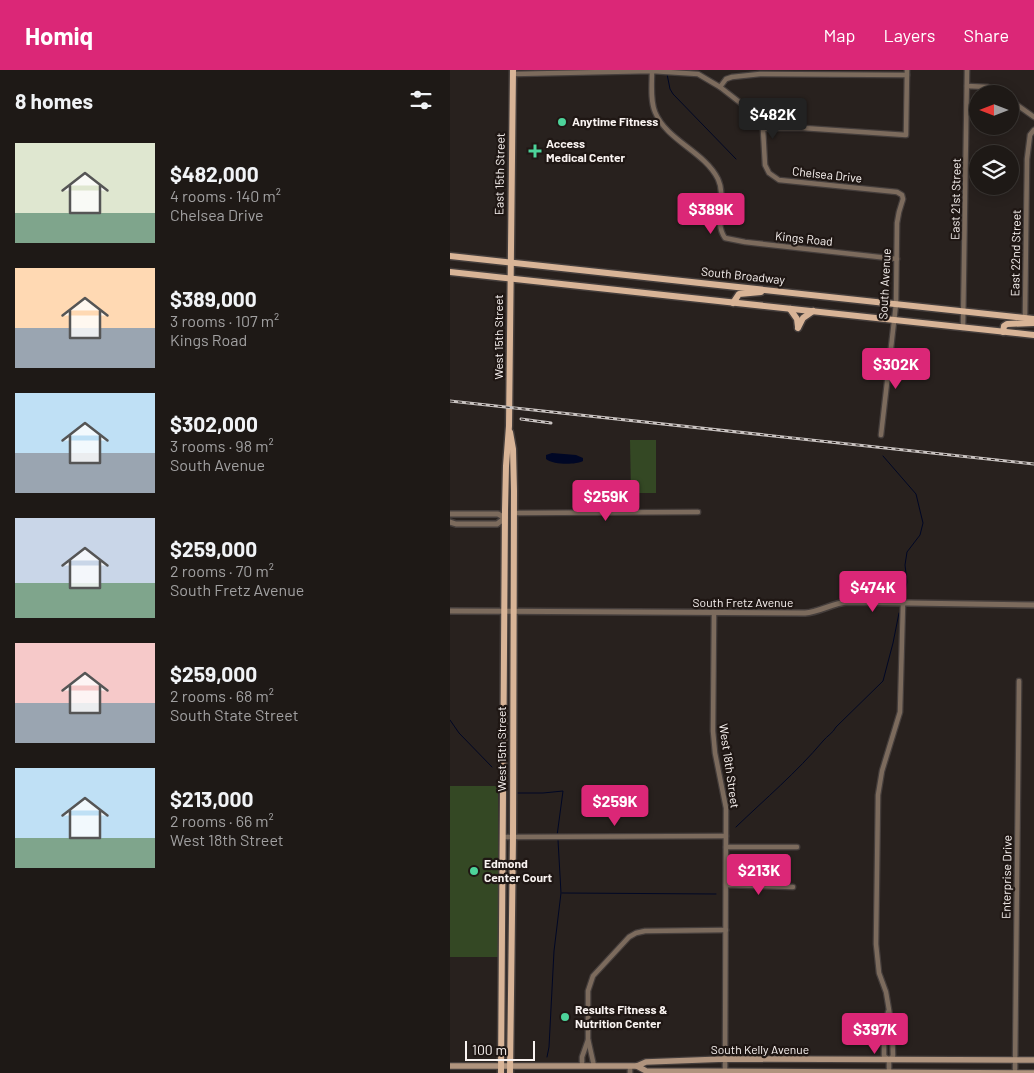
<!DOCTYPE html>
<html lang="en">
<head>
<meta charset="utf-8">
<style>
	body { margin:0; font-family:Barlow,sans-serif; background:#2b2623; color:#f1f3f6; height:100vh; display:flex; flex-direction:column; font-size:19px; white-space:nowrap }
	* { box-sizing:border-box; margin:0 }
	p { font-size:16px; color:#a1a0a1 }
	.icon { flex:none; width:28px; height:28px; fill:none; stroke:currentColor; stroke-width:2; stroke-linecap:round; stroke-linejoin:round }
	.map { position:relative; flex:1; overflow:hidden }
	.panel { display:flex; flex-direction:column; background:#1e1916; width:450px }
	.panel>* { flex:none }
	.needle { width:32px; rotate:270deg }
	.controls { position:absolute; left:519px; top:15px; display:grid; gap:10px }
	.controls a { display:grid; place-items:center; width:50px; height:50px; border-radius:50%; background:#1e1916; box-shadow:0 2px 12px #0003,0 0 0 1px #3c3835; font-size:25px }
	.scale { position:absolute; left:15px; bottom:12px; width:70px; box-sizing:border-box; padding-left:5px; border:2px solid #f9f3f1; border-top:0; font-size:14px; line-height:18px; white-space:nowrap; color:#f9f3f1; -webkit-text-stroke:4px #1f1714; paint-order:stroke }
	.price { position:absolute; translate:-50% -42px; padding:0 11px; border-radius:5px; background:#db2777; color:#fff; font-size:16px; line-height:32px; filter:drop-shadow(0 1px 2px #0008) }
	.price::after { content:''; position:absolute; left:50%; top:30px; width:15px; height:11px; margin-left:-8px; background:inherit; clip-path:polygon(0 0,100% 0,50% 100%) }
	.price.current { background:#222; color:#fff }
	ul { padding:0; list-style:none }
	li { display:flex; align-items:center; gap:15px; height:125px; padding:0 15px }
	li span { display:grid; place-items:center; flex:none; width:140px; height:100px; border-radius:0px; color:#555 }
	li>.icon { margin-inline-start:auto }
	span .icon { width:60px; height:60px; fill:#fffc; stroke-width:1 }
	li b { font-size:21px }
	h2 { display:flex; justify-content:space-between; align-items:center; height:60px; padding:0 15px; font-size:21px }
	header { display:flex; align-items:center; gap:30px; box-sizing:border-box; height:70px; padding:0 25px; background:#db2777; color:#fff }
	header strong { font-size:24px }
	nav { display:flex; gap:28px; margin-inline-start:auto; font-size:18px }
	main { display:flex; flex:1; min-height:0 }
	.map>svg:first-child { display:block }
</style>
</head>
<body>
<header>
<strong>Homiq</strong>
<nav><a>Map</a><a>Layers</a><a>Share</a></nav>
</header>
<main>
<section class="panel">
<h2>8 homes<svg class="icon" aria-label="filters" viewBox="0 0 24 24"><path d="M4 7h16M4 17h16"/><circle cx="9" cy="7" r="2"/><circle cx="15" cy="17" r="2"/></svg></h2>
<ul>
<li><span style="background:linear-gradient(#dfe7d0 70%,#7fa58c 0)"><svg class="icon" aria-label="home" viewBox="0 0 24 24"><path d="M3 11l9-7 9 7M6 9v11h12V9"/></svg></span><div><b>$482,000</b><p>4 rooms · 140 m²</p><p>Chelsea Drive</p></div></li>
<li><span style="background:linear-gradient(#ffd9b3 60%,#9aa5b1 0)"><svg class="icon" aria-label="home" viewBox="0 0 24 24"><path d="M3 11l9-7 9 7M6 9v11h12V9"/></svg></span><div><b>$389,000</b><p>3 rooms · 107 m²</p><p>Kings Road</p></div></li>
<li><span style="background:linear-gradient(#bfe0f5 60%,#9aa5b1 0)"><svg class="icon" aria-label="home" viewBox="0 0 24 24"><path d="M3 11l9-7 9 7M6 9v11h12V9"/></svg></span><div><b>$302,000</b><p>3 rooms · 98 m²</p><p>South Avenue</p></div></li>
<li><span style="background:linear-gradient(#c9d6e8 65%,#7fa58c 0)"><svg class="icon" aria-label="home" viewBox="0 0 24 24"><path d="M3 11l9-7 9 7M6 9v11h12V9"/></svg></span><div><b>$259,000</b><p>2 rooms · 70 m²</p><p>South Fretz Avenue</p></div></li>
<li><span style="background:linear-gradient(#f6c9c9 60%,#9aa5b1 0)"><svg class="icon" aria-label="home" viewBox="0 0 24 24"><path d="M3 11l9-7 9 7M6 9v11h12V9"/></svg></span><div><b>$259,000</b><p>2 rooms · 68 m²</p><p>South State Street</p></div></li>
<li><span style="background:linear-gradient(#bfe0f5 70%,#7fa58c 0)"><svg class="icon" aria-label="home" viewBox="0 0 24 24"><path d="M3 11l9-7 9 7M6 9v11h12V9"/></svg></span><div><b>$213,000</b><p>2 rooms · 66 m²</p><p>West 18th Street</p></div></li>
</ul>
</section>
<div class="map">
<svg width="584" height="1003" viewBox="0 0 584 1003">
	<rect width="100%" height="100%" fill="#28211e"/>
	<g fill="#344824">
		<path d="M180 370H206V423H181Z"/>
		<rect x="0" y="716" width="48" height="171"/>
	</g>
	<path fill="#000725" d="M102 383 126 385 133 388V391C125 395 104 395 96 389V385Z"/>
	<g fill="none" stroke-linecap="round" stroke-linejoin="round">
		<g stroke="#000725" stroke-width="1">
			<path d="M217 4 220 19 223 24 286 89"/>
			<path d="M433 386 466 424 473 453 470 465 457 482 455 495 457 512 454 526"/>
			<path d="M0 650 9 663 42 697"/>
			<path d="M67 723H93L113 721 107 766"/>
			<path d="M286 757C315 729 347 702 373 671 377 666 383 663 386 657L433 611 443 573 449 543"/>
			<path d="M112 823 266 824"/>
			<path d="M97 987 99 977 104 881 111 823 108 770"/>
		</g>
		<g stroke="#453e3c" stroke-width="7">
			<g id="minor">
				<path d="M202 0C202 13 200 30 205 42 217 71 254 81 268 109 277 128 263 151 275 168L295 172 447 189"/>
				<path d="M63 4 202 1 248 4 270 17 306 45 313 59 315 95 319 103 329 110 447 122 452 125 453 129 449 142 447 153 446 234 431 365"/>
				<path d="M517 16 538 17 550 24"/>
				<path d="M270 17 276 9 282 7 310 4 457 5"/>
				<path d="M560 30 584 47"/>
				<path d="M313 59 325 58H353L456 65 457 0"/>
				<path d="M575 248 577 89 580 65 584 60"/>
				<path d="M513 258 517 0"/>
				<path d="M64 443 248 442"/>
				<path d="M264 543 263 661 265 683 276 738 275 1003"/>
				<path d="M53 767 276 766"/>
				<path d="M276 777H347"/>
				<path d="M276 815 343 817"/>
				<path d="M438 942 434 970V986L438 989"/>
				<path d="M132 996V987L138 970"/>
				<path d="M144 996 138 969V921L143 906 179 867 186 863 195 861 276 860"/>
				<path d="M180 996V1003"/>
				<path d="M439 1003V990L443 986 442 958 436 922 429 903 426 874 428 725 432 701 450 642 453 533"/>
				<path d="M565 1003 569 611"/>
			</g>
		</g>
		<g stroke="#453e3c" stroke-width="8">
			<g id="tertiary">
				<path d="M0 444H48L55 448 47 454H6L0 452"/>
				<path d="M0 541 355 543C370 542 382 533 398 532L584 535"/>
			</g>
		</g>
		<g stroke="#453e3c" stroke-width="8">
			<g id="secondary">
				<path d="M0 996H187L196 992 275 989 584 990"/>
				<path d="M187 996 196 1001 584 1003"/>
			</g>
		</g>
		<g stroke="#453e3c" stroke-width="9">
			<g id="primary">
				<path d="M0 186 584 249"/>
				<path d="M0 202 584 265"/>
				<path d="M283 233 289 224 311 222"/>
				<path d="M340 239 347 249 348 257"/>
				<path d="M348 258 353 248 363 241"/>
				<path d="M553 262 554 256 557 254 584 253"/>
				<path d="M60 362 63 379 64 421 63 767 60 1003"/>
				<path d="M51 1003 55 440 56 396 59 356 63 0"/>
			</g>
		</g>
		<use href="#minor" stroke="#7c6b5d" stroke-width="4.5"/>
		<use href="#tertiary" stroke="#7c6b5d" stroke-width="5"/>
		<use href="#secondary" stroke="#b0947e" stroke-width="5.5"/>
		<use href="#primary" stroke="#d8b497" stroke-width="6"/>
		<g stroke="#c9c3c1" stroke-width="3">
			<g id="rail">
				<path d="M0 331 584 394"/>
				<path d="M71 349 101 353"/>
			</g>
		</g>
		<use href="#rail" stroke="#1f1714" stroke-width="1" stroke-dasharray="4" stroke-linecap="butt"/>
	</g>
	<g fill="#4dd39a" stroke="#1f1714" stroke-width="2">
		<circle cx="112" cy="52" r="5"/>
		<path d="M82.5 73.5h5v5h5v5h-5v5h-5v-5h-5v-5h5z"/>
		<circle cx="24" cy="801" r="5"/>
		<circle cx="115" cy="947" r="5"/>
	</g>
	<g text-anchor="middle" stroke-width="4.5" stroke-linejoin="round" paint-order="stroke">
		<g font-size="12" font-weight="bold" fill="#f9f3f1" stroke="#1f1714" text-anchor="start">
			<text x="122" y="56">Anytime Fitness</text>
			<text x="96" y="78">Access<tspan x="96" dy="14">Medical Center</tspan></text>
			<text x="34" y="798">Edmond<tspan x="34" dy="14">Center Court</tspan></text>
			<text x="125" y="944">Results Fitness &amp;<tspan x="125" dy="14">Nutrition Center</tspan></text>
		</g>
		<g font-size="12" fill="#f9f3f1" stroke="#1f1714">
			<text transform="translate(50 104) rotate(-89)" y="4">East 15th Street</text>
			<text transform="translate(377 105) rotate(6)" y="4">Chelsea Drive</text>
			<text transform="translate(506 129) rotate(-89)" y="4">East 21st Street</text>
			<text transform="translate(354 169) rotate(6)" y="4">Kings Road</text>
			<text transform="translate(566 183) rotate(-89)" y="4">East 22nd Street</text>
			<text transform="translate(293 206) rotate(6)" y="4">South Broadway</text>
			<text transform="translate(435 214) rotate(-87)" y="4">South Avenue</text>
			<text transform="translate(49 267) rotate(-90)" y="4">West 15th Street</text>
			<text x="293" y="537">South Fretz Avenue</text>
			<text transform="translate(52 679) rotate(-90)" y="4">West 15th Street</text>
			<text transform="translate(279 696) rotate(82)" y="4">West 18th Street</text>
			<text transform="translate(557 807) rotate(-89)" y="4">Enterprise Drive</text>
			<text x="310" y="984">South Kelly Avenue</text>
		</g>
	</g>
</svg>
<div class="controls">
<a><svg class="needle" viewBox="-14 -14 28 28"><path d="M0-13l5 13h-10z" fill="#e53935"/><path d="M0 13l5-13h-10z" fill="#a1a0a1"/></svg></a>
<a><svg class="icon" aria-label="layers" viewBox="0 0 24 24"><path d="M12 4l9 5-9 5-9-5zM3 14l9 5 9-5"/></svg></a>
</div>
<div class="scale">100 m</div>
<b class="price current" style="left:323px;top:70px">$482K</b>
<b class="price" style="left:261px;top:165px">$389K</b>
<b class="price" style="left:446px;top:320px">$302K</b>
<b class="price" style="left:156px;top:452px">$259K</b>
<b class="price" style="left:423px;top:543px">$474K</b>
<b class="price" style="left:165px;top:757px">$259K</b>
<b class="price" style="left:309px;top:826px">$213K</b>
<b class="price" style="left:425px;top:985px">$397K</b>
</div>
</main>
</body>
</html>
